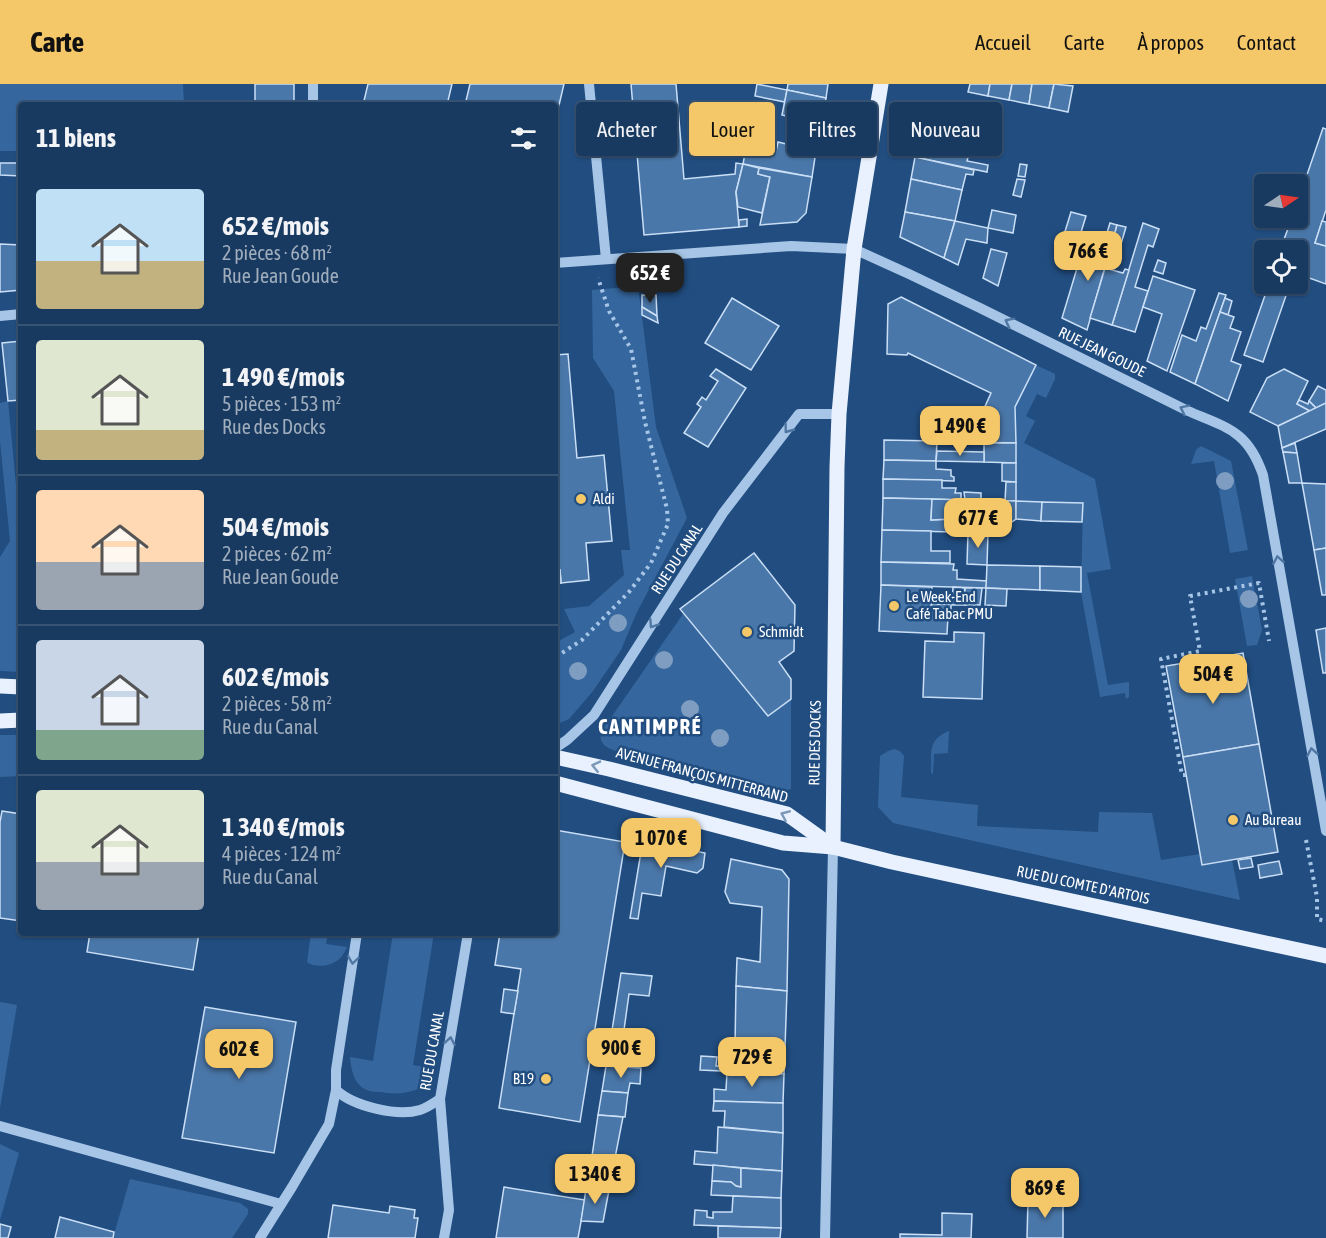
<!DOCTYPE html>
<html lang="fr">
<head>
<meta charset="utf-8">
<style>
	body { margin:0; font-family:"Asap Condensed",sans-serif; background:#264569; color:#f1f3f6; height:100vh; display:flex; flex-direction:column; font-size:22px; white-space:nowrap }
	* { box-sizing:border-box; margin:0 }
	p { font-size:20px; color:#9fadbd }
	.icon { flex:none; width:33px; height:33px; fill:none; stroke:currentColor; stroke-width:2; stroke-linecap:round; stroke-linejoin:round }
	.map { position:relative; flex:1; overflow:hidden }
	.panel { position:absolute; left:18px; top:18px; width:540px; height:834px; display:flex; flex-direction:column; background:#193a60; border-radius:6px; box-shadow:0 2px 4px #0004,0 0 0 2px #375475 }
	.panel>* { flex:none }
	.banner { position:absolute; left:576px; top:18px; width:570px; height:54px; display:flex; gap:12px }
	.needle { width:39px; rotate:77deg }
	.controls { position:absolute; left:1254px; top:90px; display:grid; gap:12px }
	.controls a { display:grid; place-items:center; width:54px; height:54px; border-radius:6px; background:#193a60; box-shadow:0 2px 4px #0004,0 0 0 2px #375475; font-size:30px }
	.price { position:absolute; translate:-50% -51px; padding:0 14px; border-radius:12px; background:#f4c768; color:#111; font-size:20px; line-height:39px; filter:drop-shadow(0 2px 3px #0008) }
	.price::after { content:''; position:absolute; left:50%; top:36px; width:18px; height:14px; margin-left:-9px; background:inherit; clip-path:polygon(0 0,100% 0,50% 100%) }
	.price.current { background:#222; color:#fff }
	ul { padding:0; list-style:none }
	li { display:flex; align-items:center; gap:18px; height:150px; padding:0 18px }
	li+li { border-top:2px solid #375475 }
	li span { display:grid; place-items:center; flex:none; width:168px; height:120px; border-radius:6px; color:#555 }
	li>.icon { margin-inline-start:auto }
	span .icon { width:72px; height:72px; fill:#fffc; stroke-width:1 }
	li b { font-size:26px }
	h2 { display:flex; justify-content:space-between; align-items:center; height:72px; padding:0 18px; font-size:26px }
	.pill { padding:0 21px; border-radius:6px; background:#193a60; box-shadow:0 2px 4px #0004,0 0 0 2px #375475; font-size:21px; line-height:54px }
	.pill.current { background:#f4c768; color:#111 }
	header { display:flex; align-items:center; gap:36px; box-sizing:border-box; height:84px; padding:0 30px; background:#f4c768; color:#111 }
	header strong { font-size:28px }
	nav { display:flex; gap:33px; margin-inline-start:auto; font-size:21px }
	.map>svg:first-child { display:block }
</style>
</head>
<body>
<header>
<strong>Carte</strong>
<nav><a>Accueil</a><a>Carte</a><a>À propos</a><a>Contact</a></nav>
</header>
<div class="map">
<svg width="1326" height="1154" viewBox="0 0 1326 1154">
	<rect width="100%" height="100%" fill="#214d80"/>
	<g fill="#35679e">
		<path d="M0 0H183L184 21H21V67H0Z"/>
		<path d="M638 202 656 343 687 434 637 528 621 566 593 607 569 635 555 641V559L575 548 564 525 589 522 624 491 621 466H630L614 307 593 274 592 206Z"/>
		<path d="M1036 281 1055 290V295L1046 314 1037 310 1026 332 1035 337 1024 359 1095 395 1111 485 1087 489 1108 601 1129 598V613L1126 615 1125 609 1100 613 1081 508 1083 419 1016 417 1015 323Z"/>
		<path d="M8 317 21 453V588L0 587V473L10 457 0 357V319Z"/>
		<path d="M1201 362 1231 377 1248 466 1230 469 1214 377 1191 380 1196 366Z"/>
		<path d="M1252 492 1262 546 1257 561 1247 562 1235 495Z"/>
		<path d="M683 530 767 631 791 615V705L779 708 757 704 694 682 672 676 616 667C606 664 599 660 601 648Z"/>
		<path d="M949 647 948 669 934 670 933 690 931 689C932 668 927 656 949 647Z"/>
		<path d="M0 651H21V692L0 693Z"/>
		<path d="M894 665 900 667 904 672 901 713 978 721 977 742 1098 748 1099 728 1152 729 1161 776 1200 770 1202 781 1232 776 1240 816 893 739 878 723 880 672 888 667Z"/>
		<path d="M311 849H328L326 860 347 863C346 865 343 871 342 872 335 882 316 885 307 878Z"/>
		<path d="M393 849H434L413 981 435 985 433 999C414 1007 402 1012 381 1008 377 1008 371 1008 367 1006 354 1001 351 985 350 973L373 977Z"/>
		<path d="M0 918 17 921 0 1024Z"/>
		<path d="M0 1060 19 1069 0 1136Z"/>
		<path d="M130 1095 240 1119 248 1125V1130L232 1154H113Z"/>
	</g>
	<g fill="#4a77a9" stroke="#cadff6" stroke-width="1.5">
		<rect x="255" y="0" width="39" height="21"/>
		<path d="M368 0H452L447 21H363Z"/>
		<path d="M470 0H564L555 38V21H465Z"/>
		<path d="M631 0H676L684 95 735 90 736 79 743 80 736 108 739 143 644 151Z"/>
		<path d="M757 0 787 6 785 18 755 12Z"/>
		<path d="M788 0H828L826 14 787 6Z"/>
		<path d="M970 0H990L988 12 968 8Z"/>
		<path d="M990 0H1012L1009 16 988 12Z"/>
		<path d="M1012 0H1032L1029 20 1009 16Z"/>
		<path d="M1032 0H1054L1049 24 1029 20Z"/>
		<path d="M1054 0 1073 2 1068 28 1049 24Z"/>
		<path d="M787 6 826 14 821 41 782 31Z"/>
		<path d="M1323 44 1326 45V126L1315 159 1326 162V200L1298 190V166H1280L1292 134H1298V117Z"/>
		<path d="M920 48 972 59 967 77 988 81 987 88 915 73Z"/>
		<path d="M778 58 816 67 812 93 743 80 746 64 776 68Z"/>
		<path d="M915 73 974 86 973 91 966 90 962 106 911 95Z"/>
		<path d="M0 79H21V92L0 91Z"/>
		<path d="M743 80 759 84 758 90 770 93 762 129 738 123 736 108Z"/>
		<path d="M1020 80 1027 81 1025 93 1018 92Z"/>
		<path d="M759 84 812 93 806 129 797 138 760 141 770 93 758 90Z"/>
		<path d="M911 95 962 106 955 137 905 128Z"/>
		<path d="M1017 95 1025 96 1021 113 1013 111Z"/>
		<path d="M992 126 1016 131 1013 149 988 144Z"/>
		<path d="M905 128 955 137 944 174 900 153Z"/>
		<path d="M1071 128 1086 132 1078 158 1063 154Z"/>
		<path d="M747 135V142L739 143V136Z"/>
		<path d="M955 137 988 144 987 159 966 155 958 181 944 174Z"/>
		<path d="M1322 137 1326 138V162L1315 159Z"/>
		<path d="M1110 139 1117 141 1087 246 1062 234 1081 171 1091 174 1098 152 1105 155Z"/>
		<path d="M1143 139 1159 145 1153 163 1148 161 1135 203 1148 207 1135 248 1112 241Z"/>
		<path d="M1117 141 1126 143 1118 170 1110 168Z"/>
		<path d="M0 160 21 161V206L0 208Z"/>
		<path d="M991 165 1007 169 998 202 983 194Z"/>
		<path d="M1158 176 1166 179 1163 190 1154 187Z"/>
		<path d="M1105 184 1123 189 1125 185 1129 186 1112 241 1090 234Z"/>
		<path d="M1153 192 1195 206 1167 287 1147 277 1162 230 1143 223Z"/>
		<path d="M1269 200H1290L1263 278 1244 271Z"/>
		<path d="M1219 209 1226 211 1195 300 1170 288 1182 251 1196 257 1201 243 1206 245Z"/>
		<path d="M642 211H656L657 232 642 223Z"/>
		<path d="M901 213 1036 281 1015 323 1016 359 969 358 991 309 908 269 907 271 887 270 888 220Z"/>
		<path d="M732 214 779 242 751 286 705 259Z"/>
		<path d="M1225 214 1232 217 1228 231 1220 228Z"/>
		<path d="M642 223 657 232 658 239 642 231Z"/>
		<path d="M1220 228 1234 233 1230 244 1241 248 1231 277 1241 281 1228 317 1195 300Z"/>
		<path d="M21 257V316L8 317 2 259Z"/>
		<path d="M568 270 577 374 604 371 612 457 586 459 589 496 561 499 560 486H555V271Z"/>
		<path d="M716 285 746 304 708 363 684 349 701 323 697 320 702 313 706 316 718 297 710 292Z"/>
		<path d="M1284 285 1308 297 1297 320 1310 327 1278 342 1250 328 1267 294Z"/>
		<path d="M1318 302 1326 306V319L1316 324 1309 317Z"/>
		<path d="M1299 316 1308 320 1309 317 1316 324 1310 327 1297 320Z"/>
		<path d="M1326 319V345L1282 364 1278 342Z"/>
		<path d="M884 356 937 357 936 377 884 376Z"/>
		<path d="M984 359H1016V379L984 378Z"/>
		<path d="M1295 359 1297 369 1283 368 1282 364Z"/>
		<path d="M937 367 984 368V378L936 377Z"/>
		<path d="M1283 368 1297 369 1302 399H1289Z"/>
		<path d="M884 376 936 377V385L951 386V392L954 393V397L883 395Z"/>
		<path d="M1002 379H1016V398L1002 397Z"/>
		<path d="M883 395 942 396V404H956L955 409H961V416L883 414Z"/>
		<path d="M1006 398H1016V417H1005Z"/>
		<path d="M1302 399 1326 400V464L1314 466Z"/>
		<path d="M964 408 981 409V416H965Z"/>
		<path d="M883 414 932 415 931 436 951 435V448L882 446Z"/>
		<path d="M932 415 1016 417V435L996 449 951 448V435L931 436Z"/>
		<path d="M1016 417 1042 418 1041 437 1016 435Z"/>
		<path d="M1042 418 1083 419 1082 438 1041 437Z"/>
		<path d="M882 446 931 447V467H950V479L881 478Z"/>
		<path d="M968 448 988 449 987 481 967 480Z"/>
		<path d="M1326 464V511H1322L1314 466Z"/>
		<path d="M754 469 795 521 794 567 779 578 791 595V615L768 632 680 525Z"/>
		<path d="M881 478 954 480 953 486H957V495L987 497 986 504 881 501Z"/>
		<path d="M987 481 1040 482V506L986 504Z"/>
		<path d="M1040 482 1081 483V508L1040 506Z"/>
		<path d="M555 486H560L561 499 555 500Z"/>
		<path d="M881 501 932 503 931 521 951 520V532H948L947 550 879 547Z"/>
		<path d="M953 503 965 504V521H952Z"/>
		<path d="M965 504H982L980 521H965Z"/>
		<path d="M986 504 1007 505 1006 522 985 521Z"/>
		<path d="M1326 544V589H1323L1316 546Z"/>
		<path d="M954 548 984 549 982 615 923 613 925 557 954 558Z"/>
		<path d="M1243 569 1259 660 1183 673 1166 582Z"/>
		<path d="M1259 660 1278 768 1202 781 1183 673Z"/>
		<path d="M2 727 21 730V837L0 834V738Z"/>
		<path d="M555 746 625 758 580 1038 499 1024 521 885 495 881 500 849H555Z"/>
		<path d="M643 756 705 769 703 784 697 789 666 782 661 812 642 809 638 835 630 834Z"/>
		<path d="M1251 774 1253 783 1240 785 1238 776Z"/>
		<path d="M731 775 782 786 789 795 787 907 736 902 737 874 760 878 762 823 730 819 725 808Z"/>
		<path d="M1279 777 1282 790 1260 794 1258 781Z"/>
		<path d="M90 849H199L193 886 87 868Z"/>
		<path d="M621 889 652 892 649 912 629 910 624 946 630 947 629 960 610 959Z"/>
		<path d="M736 902 787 907 785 963 735 962Z"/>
		<path d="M504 905 518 907 514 930 501 928Z"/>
		<path d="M205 923 296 938 274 1069 182 1054Z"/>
		<path d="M610 959 633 960 628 983 606 982Z"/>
		<path d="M742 962 785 963 784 990 700 986 701 972 717 973 716 982H725V975L740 976Z"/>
		<path d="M606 982 641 984 640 1000 630 999 628 1009 602 1007Z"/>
		<path d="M727 988 784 990 783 1019 714 1017V1005L726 1006Z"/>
		<path d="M602 1007 628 1009 625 1033 598 1031Z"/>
		<path d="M714 1017 783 1019V1049L724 1043 725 1027H713Z"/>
		<path d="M598 1031 623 1033 615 1074 592 1072Z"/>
		<path d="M718 1043 783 1049 782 1087 694 1080 695 1067 717 1069Z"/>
		<path d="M592 1072 620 1074 614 1107 586 1105Z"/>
		<path d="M713 1081 741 1084V1103L736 1102 731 1098 712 1097Z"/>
		<path d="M741 1084 782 1087 781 1114 711 1111 712 1097 731 1098 736 1102 741 1103Z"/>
		<path d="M504 1103 585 1116 578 1154H496Z"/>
		<path d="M586 1105 609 1106 603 1138 581 1137Z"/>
		<path d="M733 1112 781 1114V1144L694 1141 695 1126 707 1127V1133L713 1134V1128H732Z"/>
		<path d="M1028 1115 1063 1116V1154H1027Z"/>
		<path d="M333 1121 389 1129 390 1122 415 1126 414 1134H418L415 1154H328Z"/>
		<path d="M942 1129 972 1130 971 1154H900V1150L942 1151Z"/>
		<path d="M60 1133 114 1148 113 1154H55Z"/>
		<path d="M0 1140 11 1143 8 1154H0Z"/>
		<path d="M718 1142 781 1144 780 1154H718Z"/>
	</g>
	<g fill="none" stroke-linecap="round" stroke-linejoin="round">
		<g stroke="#a7c6e7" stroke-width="4" stroke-dasharray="3 4.5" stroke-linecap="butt">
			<path d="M555 571 562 569 582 556 629 508 651 479 668 440 667 425 645 338 631 265 609 227 598 194"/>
			<path d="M1186 691H1182L1180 680 1161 575 1200 567 1190 512 1259 499 1269 557"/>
			<path d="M1306 756 1317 813V835L1326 837"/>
		</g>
		<g stroke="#a7c6e7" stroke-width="10">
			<path d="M589 0 606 175"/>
			<path d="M313 21V0"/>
			<path d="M555 179 791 162 854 165 909 190 980 224 1188 327C1228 344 1248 347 1263 391L1326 747"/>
			<path d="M0 232 21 230"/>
			<path d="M555 664 567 656 594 631 723 429 799 330H839"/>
			<path d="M336 1006C353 1022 397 1033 420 1026 427 1024 434 1019 440 1015"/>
			<path d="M0 1042 281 1120"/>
			<path d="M260 1154 292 1103 329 1040 336 1006V986L357 849"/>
			<path d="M444 1154 449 1126 440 1015 468 849"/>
			<path d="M825 1154 833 763"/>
		</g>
		<g stroke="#e8f1fd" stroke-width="15">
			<path d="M0 602 21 603"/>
			<path d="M0 637 21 636"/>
			<path d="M555 673 609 685 787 730 833 763"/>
			<path d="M555 699 783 759 833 763 892 778 1326 872"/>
			<path d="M833 763 837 383 839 330 854 165 881 0"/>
		</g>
	</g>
	<g fill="#7e9dc1">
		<circle cx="1225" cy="397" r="9"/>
		<circle cx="1249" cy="515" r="9"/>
		<circle cx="618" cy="539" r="9"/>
		<circle cx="664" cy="576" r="9"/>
		<circle cx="578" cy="587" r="9"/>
		<circle cx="690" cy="625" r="9"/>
		<circle cx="720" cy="654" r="9"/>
	</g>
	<defs><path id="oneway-chevron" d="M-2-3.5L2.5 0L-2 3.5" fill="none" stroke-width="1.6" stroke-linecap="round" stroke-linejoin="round" transform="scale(1.5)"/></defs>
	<g stroke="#5077a4">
		<use href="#oneway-chevron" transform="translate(1009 238) rotate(-153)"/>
		<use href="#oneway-chevron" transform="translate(1184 325) rotate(-154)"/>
		<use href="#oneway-chevron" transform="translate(788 345) rotate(127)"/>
		<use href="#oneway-chevron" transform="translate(1278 476) rotate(-100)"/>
		<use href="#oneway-chevron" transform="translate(653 540) rotate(123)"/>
		<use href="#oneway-chevron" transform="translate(1312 668) rotate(-100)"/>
		<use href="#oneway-chevron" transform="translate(353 876) rotate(98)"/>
		<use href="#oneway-chevron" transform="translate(450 957) rotate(-80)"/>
	</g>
	<g stroke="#7b97b8">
		<use href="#oneway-chevron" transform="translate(596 682) rotate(-167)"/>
		<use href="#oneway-chevron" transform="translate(785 731) rotate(-157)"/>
	</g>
	<g fill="#f4c768" stroke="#214d80" stroke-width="2">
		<circle cx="581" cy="415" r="6"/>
		<circle cx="894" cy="522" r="6"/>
		<circle cx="747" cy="548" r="6"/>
		<circle cx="1233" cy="736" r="6"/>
		<circle cx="546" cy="995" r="6"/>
	</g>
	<g text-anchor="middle" stroke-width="5" stroke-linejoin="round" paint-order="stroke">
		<g font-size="15" fill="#fff" stroke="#214d80">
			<text transform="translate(1102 268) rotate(26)" y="5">RUE JEAN GOUDE</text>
			<text transform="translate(677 475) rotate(-57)" y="5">RUE DU CANAL</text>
			<text transform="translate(815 659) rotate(-89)" y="5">RUE DES DOCKS</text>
			<text transform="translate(702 691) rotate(15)" y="5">AVENUE FRANÇOIS MITTERRAND</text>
			<text transform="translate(1083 801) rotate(12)" y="5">RUE DU COMTE D'ARTOIS</text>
			<text transform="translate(432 967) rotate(-80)" y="5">RUE DU CANAL</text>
		</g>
		<g font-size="15" fill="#fff" stroke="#214d80" text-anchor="start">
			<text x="593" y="420">Aldi</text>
			<text x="906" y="518">Le Week-End<tspan x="906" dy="17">Café Tabac PMU</tspan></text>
			<text x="759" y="553">Schmidt</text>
			<text x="1245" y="741">Au Bureau</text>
			<text x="534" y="1000" text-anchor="end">B19</text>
		</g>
		<g font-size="21" font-weight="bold" letter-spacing="1.5" fill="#fff" stroke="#214d80">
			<text x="650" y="650">CANTIMPRÉ</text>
		</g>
	</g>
</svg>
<div class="controls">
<a><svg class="needle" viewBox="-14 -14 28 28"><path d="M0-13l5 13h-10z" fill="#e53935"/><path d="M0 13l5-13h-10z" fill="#9fadbd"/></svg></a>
<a><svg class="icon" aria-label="locate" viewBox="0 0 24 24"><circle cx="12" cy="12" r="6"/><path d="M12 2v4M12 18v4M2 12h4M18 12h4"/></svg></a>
</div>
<b class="price" style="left:1088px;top:198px">766 €</b>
<b class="price current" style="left:650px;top:220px">652 €</b>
<b class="price" style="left:960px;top:373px">1 490 €</b>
<b class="price" style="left:978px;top:465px">677 €</b>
<b class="price" style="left:1213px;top:621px">504 €</b>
<b class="price" style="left:661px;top:785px">1 070 €</b>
<b class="price" style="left:621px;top:995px">900 €</b>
<b class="price" style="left:239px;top:996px">602 €</b>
<b class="price" style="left:752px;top:1004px">729 €</b>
<b class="price" style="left:595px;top:1121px">1 340 €</b>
<b class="price" style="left:1045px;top:1135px">869 €</b>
<div class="banner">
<a class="pill">Acheter</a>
<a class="pill current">Louer</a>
<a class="pill">Filtres</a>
<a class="pill">Nouveau</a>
</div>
<section class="panel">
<h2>11 biens<svg class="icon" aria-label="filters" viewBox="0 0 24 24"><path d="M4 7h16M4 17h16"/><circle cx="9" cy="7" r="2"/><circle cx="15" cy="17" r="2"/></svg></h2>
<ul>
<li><span style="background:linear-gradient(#bfe0f5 60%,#c2b280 0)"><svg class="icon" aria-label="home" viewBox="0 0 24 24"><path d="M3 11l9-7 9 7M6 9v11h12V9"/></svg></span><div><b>652 €/mois</b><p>2 pièces · 68 m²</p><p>Rue Jean Goude</p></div></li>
<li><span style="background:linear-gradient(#dfe7d0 75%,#c2b280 0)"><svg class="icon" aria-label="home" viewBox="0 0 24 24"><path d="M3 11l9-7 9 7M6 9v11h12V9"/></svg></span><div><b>1 490 €/mois</b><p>5 pièces · 153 m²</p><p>Rue des Docks</p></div></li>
<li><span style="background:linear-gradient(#ffd9b3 60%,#9aa5b1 0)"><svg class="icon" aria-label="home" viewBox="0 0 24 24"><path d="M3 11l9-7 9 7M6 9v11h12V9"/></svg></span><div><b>504 €/mois</b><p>2 pièces · 62 m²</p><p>Rue Jean Goude</p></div></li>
<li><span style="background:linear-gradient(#c9d6e8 75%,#7fa58c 0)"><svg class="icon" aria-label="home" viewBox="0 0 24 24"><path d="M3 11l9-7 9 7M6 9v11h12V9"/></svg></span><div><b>602 €/mois</b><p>2 pièces · 58 m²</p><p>Rue du Canal</p></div></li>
<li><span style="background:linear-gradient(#dfe7d0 60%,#9aa5b1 0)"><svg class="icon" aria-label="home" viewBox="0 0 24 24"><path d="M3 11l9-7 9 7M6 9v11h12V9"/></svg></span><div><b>1 340 €/mois</b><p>4 pièces · 124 m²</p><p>Rue du Canal</p></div></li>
</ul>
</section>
</div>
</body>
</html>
